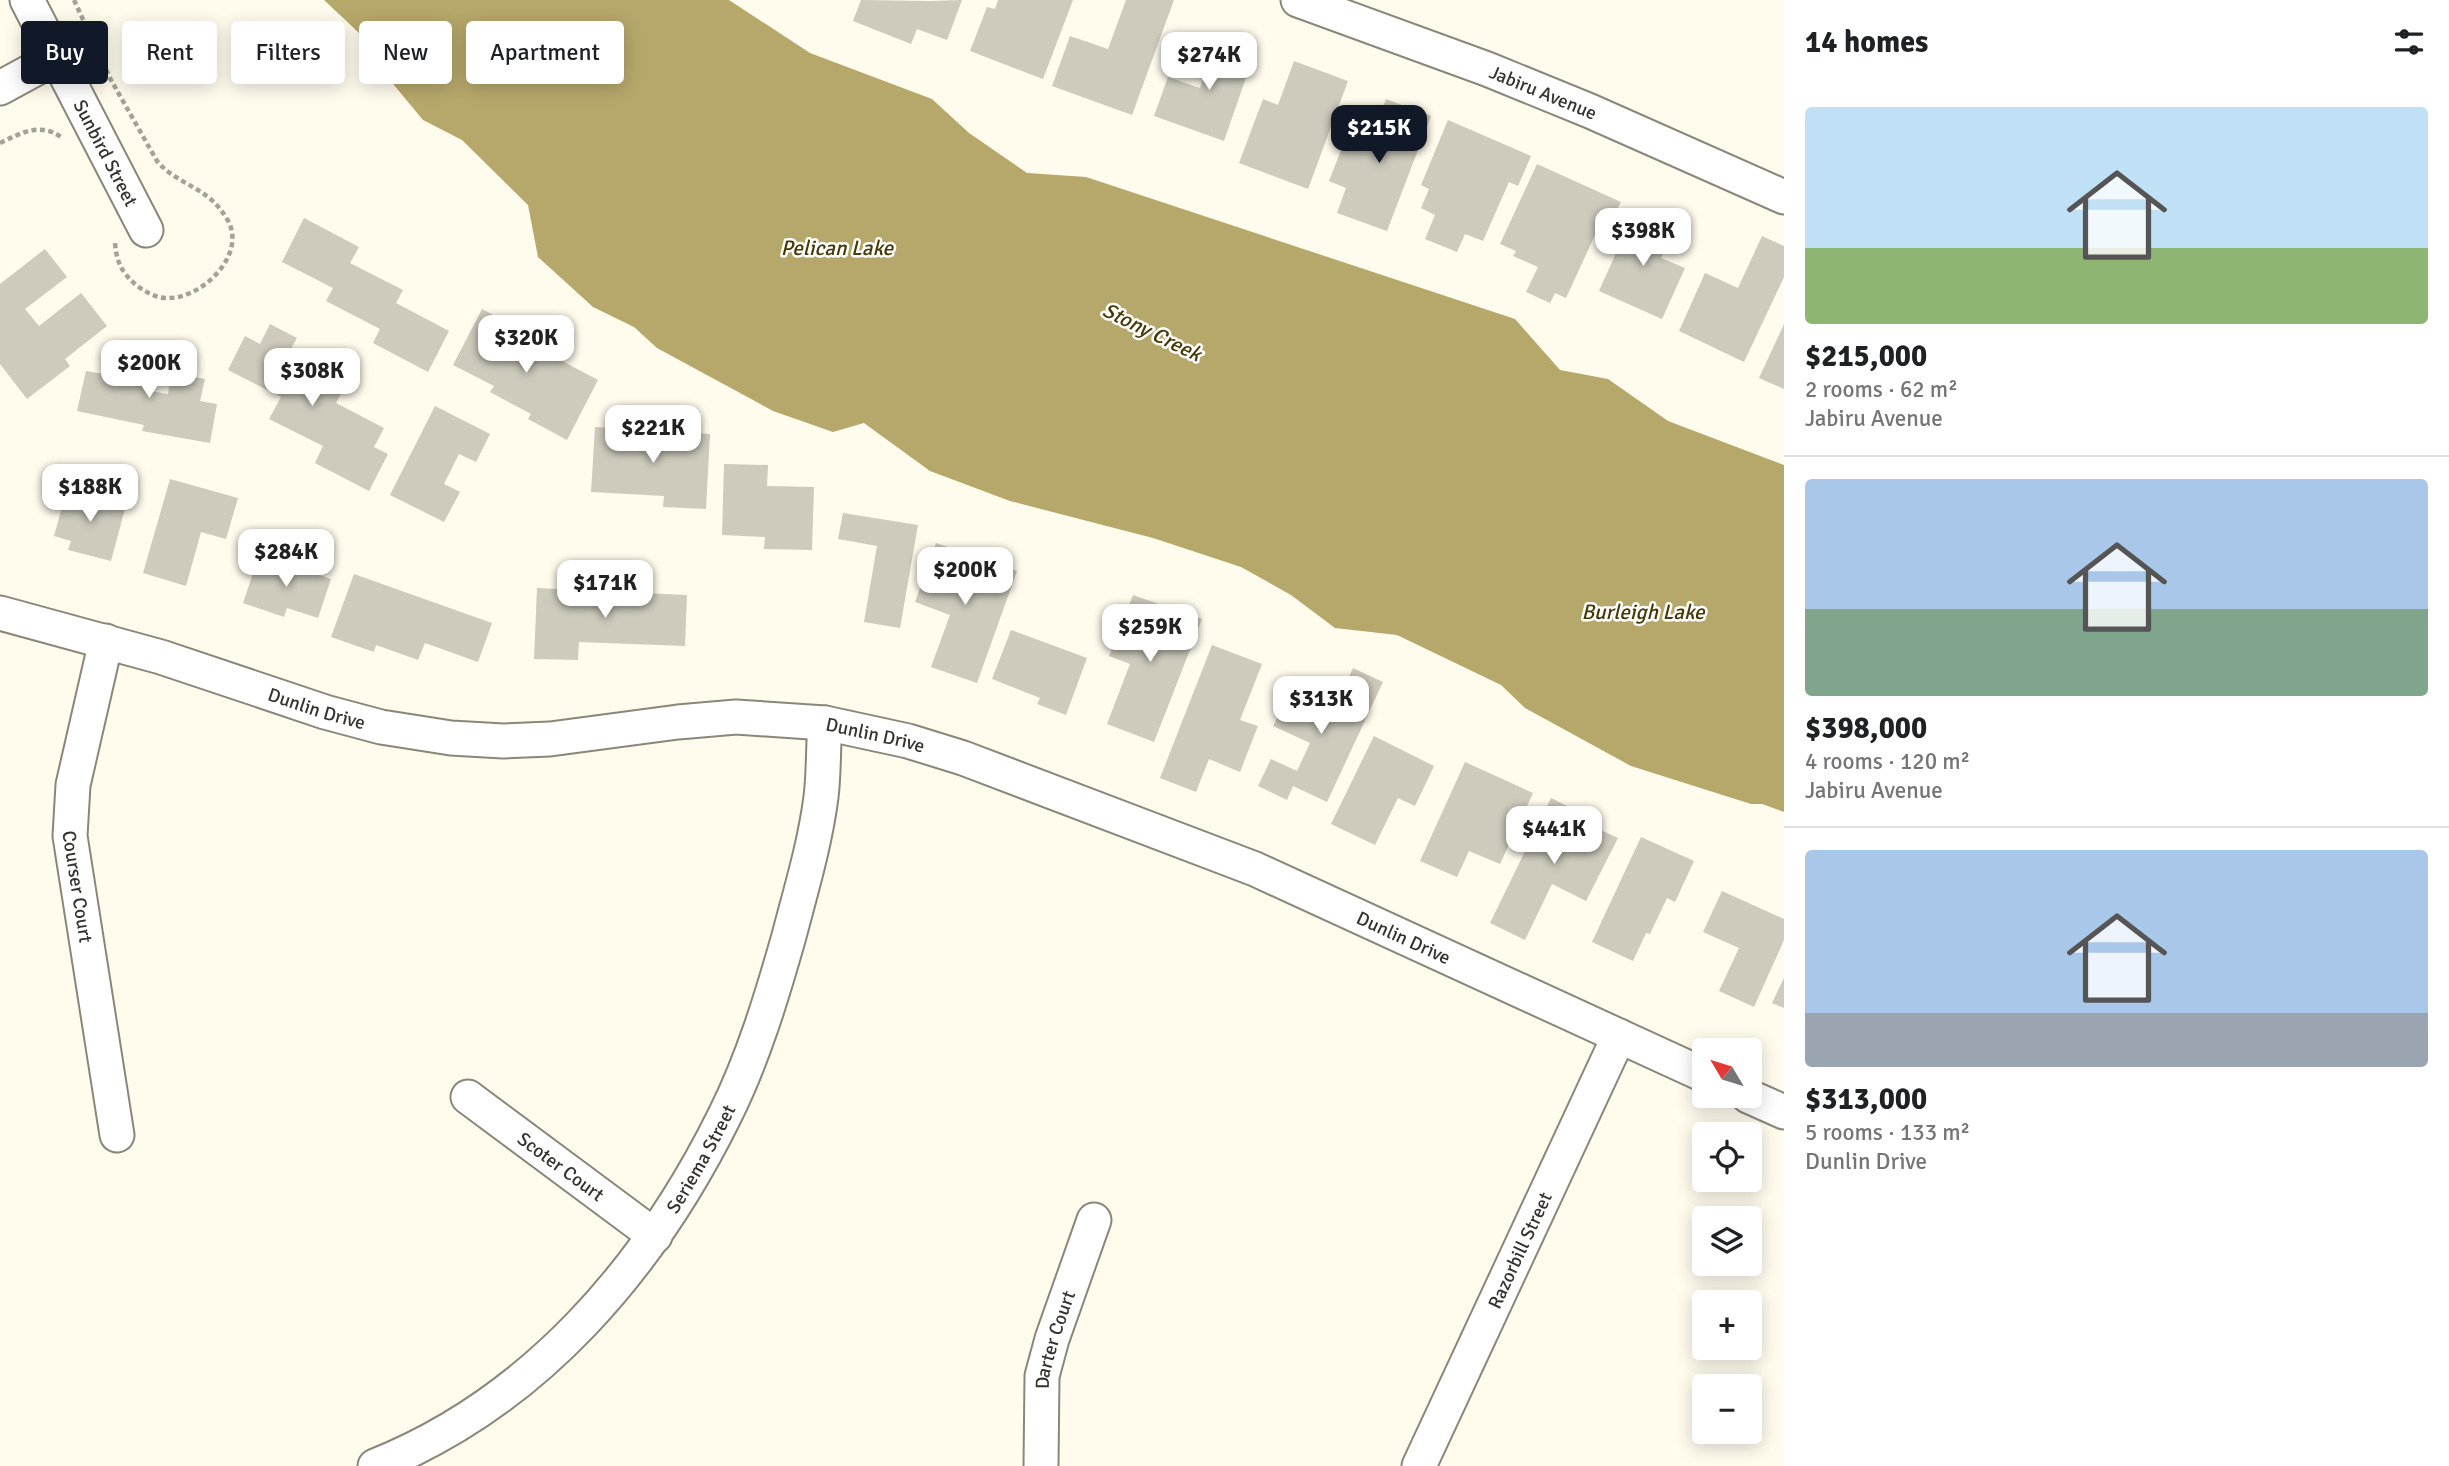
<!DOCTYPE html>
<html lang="en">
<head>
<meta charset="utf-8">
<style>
	body { margin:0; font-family:Signika,sans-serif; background:#f6f6f6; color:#202124; height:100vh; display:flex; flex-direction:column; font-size:26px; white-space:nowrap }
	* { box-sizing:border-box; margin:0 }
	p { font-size:23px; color:#757577 }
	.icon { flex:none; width:38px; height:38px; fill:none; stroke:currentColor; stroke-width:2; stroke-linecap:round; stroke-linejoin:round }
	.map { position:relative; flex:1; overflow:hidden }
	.panel { display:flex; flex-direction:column; background:#fff; width:665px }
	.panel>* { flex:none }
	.guide { position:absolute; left:21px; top:21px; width:665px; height:63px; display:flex; gap:14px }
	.needle { width:46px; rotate:308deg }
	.controls { position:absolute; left:1692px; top:1038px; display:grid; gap:14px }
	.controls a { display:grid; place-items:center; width:70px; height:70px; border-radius:7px; background:#fff; box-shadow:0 4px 18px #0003; font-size:35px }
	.price { position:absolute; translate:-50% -60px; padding:0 16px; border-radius:14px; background:#fff; color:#222; font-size:23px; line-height:46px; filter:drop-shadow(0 2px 4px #0008) }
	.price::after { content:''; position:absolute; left:50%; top:42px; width:21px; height:16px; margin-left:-10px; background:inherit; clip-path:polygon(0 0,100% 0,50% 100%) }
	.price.selected { background:#111827; color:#fff }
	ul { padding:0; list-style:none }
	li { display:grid; align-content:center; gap:14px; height:371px; padding:0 21px }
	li+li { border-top:2px solid #e0e0e0 }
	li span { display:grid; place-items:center; height:217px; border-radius:7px; color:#555 }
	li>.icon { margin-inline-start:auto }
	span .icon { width:126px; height:126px; fill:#fffc; stroke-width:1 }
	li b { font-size:30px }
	h2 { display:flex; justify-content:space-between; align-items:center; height:84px; padding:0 21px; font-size:30px }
	.pill { padding:0 24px; border-radius:7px; background:#fff; box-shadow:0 4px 18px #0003; font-size:24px; line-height:63px }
	.pill.selected { background:#111827; color:#fff }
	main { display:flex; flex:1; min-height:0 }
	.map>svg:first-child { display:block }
</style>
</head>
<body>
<main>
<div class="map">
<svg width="1784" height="1466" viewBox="0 0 1784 1466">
	<rect width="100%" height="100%" fill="#fffbed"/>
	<path fill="#b6a76a" d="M324 0H729L810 53 932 99 969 133 1027 173 1086 177 1515 319 1560 370 1608 379 1668 421 1784 465V812L1762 804H1751L1631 766 1525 708 1501 685 1397 635 1335 628 1291 595 1241 567 1153 538 1010 501 930 471 864 423 833 432 773 411 657 348 634 327 593 307 538 257 528 205 462 140 423 120 389 79 358 32Z"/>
	<g fill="#cecbbd">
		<path d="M861 0 929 1 962 0 947 40 917 29 911 44 853 21Z"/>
		<path d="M998 0H1073L1043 79 970 51 987 7 995 9Z"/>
		<path d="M1126 0H1174L1132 115 1052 86 1070 36 1108 49Z"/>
		<path d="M1218 36 1256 49 1224 141 1154 116 1168 77 1200 88Z"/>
		<path d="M1294 61 1348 81 1308 189 1239 163 1263 99 1278 105Z"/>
		<path d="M1386 99 1431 116 1387 231 1337 213 1346 188 1329 181 1348 132 1370 140Z"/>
		<path d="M1448 120 1531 156 1518 186 1509 182 1483 241 1465 234 1457 252 1425 239 1435 215 1421 208 1429 189 1421 185Z"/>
		<path d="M1537 164 1621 202 1609 226 1601 222 1566 298 1555 293 1550 303 1526 292 1538 267 1513 256 1516 251 1500 244Z"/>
		<path d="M1634 213 1674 231 1661 258 1685 268 1662 319 1599 291Z"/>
		<path d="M304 218 359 247 350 263 403 290 396 303 449 331 428 372 373 343 380 329 326 301 333 288 282 262Z"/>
		<path d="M1762 236 1784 246V277L1744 362 1679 331 1705 273 1738 288Z"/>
		<path d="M45 249 67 277 25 309 39 326 81 293 107 326 65 359 70 366 27 399 0 364V284Z"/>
		<path d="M482 309 523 331 519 338 598 380 567 440 528 419 531 414 490 392 494 386 453 365Z"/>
		<path d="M270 324 297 338 287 356 345 386 336 403 384 428 374 447 388 454 369 491 315 463 323 446 269 419 281 397 228 370 245 336 260 344Z"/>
		<path d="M1784 324V389L1759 378Z"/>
		<path d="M108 355 156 365 150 391 168 394 171 373 205 379 200 401 217 404 210 443 142 431 144 425 77 411 86 371 104 374Z"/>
		<path d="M435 406 490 434 476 462 459 454 444 484 460 492 444 522 390 495Z"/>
		<path d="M595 427 710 434 706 509 663 507 664 496 591 492Z"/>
		<path d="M724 464 768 465 767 486 814 487 812 550 764 549 765 537 722 535Z"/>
		<path d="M170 479 238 498 226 539 201 532 186 586 143 573Z"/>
		<path d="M67 489 126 505 111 561 68 550 71 541 54 536Z"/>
		<path d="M843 513 918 525 900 628 864 622 877 546 838 539Z"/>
		<path d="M936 543 1017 571 977 683 931 667 950 615 915 602Z"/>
		<path d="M259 555 331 579 318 618 287 608 284 617 243 603Z"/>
		<path d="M354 574 492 623 478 662 425 643 418 660 376 645 374 652 331 637Z"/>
		<path d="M537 588 687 595 685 646 579 642 578 660 534 659Z"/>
		<path d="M1133 595 1202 619 1154 742 1107 724 1130 664 1109 656Z"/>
		<path d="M1011 630 1087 658 1066 715 1037 704 1040 698 992 679Z"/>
		<path d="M1212 645 1262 664 1240 720 1258 726 1240 772 1209 759 1196 792 1160 778Z"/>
		<path d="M1353 668 1383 682 1327 802 1293 786 1287 800 1258 786 1271 759 1297 771 1310 743 1273 726 1294 683 1337 703Z"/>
		<path d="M1374 736 1434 766 1415 806 1398 798 1375 845 1331 824Z"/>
		<path d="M1465 762 1533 793 1500 864 1469 851 1457 877 1420 861Z"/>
		<path d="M1551 798 1597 821 1594 827 1618 838 1586 901 1552 884 1525 940 1490 923Z"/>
		<path d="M1641 837 1694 861 1675 902 1667 898 1650 934 1646 933 1633 961 1592 942Z"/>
		<path d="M1722 891 1784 919V940L1754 1007 1719 991 1739 948 1703 932Z"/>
		<path d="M1784 978V1008L1772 1003Z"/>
	</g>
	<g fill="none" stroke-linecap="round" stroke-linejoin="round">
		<g stroke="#8a877a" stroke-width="37">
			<g id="minor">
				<path id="s1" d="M27 0 146 230"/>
				<path id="s2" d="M1298 0 1487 69 1590 111 1784 197"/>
				<path d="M0 88 57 57"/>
				<path id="s3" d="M0 613 161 657 325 712 381 727 451 738 503 741 550 739 678 722 736 717 825 723 908 741 963 758 1255 869 1704 1075"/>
				<path id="s4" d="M106 641 73 785 70 836 117 1135"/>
				<path d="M1748 1096 1784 1112"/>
				<path id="s5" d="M468 1097 655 1236"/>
				<path id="s6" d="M375 1466C535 1402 650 1267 725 1115 753 1059 772 996 789 936 801 890 815 844 821 797 824 773 823 748 825 723"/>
				<path id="s7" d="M1041 1466 1042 1376 1052 1339 1094 1220"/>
				<path id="s8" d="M1419 1466 1619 1036"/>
			</g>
		</g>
		<g stroke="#a4a197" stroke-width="4.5" stroke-dasharray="5 3.5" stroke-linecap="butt">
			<path d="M74 0 111 80 157 161C178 186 208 186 227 219 248 253 204 297 170 298 157 299 145 292 135 284 121 272 116 260 115 242"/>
			<path d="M0 143C21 133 40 122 61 137"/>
		</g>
		<use href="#minor" stroke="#fff" stroke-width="33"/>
	</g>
	<g text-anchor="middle" stroke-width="5" stroke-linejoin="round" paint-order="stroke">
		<g font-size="19" fill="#35332e" stroke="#fff">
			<text dy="7" stroke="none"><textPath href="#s2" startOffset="262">Jabiru Avenue</textPath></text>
			<text dy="7" stroke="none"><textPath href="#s1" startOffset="172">Sunbird Street</textPath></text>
			<text dy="7" stroke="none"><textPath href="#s3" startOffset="331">Dunlin Drive</textPath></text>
			<text dy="7" stroke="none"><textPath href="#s3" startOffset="896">Dunlin Drive</textPath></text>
			<text dy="7" stroke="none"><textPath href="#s4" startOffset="250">Courser Court</textPath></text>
			<text dy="7" stroke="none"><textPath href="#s3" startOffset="1463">Dunlin Drive</textPath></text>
			<text dy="7" stroke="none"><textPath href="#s6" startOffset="457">Seriema Street</textPath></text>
			<text dy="7" stroke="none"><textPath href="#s5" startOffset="116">Scoter Court</textPath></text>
			<text dy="7" stroke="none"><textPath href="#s8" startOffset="238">Razorbill Street</textPath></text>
			<text dy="7" stroke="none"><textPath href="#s7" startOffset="128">Darter Court</textPath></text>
		</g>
		<g font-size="21" font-style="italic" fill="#443805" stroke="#fff">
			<text x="837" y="255">Pelican Lake</text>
			<text transform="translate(1152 332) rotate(26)" y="7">Stony Creek</text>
			<text x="1643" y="619">Burleigh Lake</text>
		</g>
	</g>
</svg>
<div class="controls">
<a><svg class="needle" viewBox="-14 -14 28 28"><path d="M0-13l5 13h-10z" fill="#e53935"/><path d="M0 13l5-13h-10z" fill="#757577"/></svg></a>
<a><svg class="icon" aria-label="locate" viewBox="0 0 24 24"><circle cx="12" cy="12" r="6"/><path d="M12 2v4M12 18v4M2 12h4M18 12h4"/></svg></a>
<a><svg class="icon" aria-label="layers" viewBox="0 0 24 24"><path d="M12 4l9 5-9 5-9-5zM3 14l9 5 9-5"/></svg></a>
<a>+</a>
<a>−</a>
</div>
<b class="price" style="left:1209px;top:92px">$274K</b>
<b class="price selected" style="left:1379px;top:165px">$215K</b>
<b class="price" style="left:1643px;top:268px">$398K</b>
<b class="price" style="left:526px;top:375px">$320K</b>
<b class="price" style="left:149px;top:400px">$200K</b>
<b class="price" style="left:312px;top:408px">$308K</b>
<b class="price" style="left:653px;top:465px">$221K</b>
<b class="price" style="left:90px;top:524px">$188K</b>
<b class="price" style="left:286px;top:589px">$284K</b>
<b class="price" style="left:965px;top:607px">$200K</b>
<b class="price" style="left:605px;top:620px">$171K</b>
<b class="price" style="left:1150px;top:664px">$259K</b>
<b class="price" style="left:1321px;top:736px">$313K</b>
<b class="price" style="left:1554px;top:866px">$441K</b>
<div class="guide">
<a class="pill selected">Buy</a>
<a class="pill">Rent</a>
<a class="pill">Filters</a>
<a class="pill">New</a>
<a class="pill">Apartment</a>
</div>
</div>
<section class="panel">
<h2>14 homes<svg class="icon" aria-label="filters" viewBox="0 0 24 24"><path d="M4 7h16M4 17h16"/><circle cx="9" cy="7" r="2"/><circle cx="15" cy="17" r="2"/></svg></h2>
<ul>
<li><span style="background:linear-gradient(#bfe0f5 65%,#8fb573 0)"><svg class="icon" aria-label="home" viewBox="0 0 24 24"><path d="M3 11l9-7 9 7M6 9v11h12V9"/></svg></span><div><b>$215,000</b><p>2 rooms · 62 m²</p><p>Jabiru Avenue</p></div></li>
<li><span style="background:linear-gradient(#a9c7e8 60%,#7fa58c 0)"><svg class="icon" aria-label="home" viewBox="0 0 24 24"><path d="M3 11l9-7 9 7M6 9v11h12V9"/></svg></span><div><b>$398,000</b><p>4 rooms · 120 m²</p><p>Jabiru Avenue</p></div></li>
<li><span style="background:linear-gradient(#a9c7e8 75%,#9aa5b1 0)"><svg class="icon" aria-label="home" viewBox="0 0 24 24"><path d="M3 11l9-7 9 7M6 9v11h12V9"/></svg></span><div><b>$313,000</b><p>5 rooms · 133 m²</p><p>Dunlin Drive</p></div></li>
</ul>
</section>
</main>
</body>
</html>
